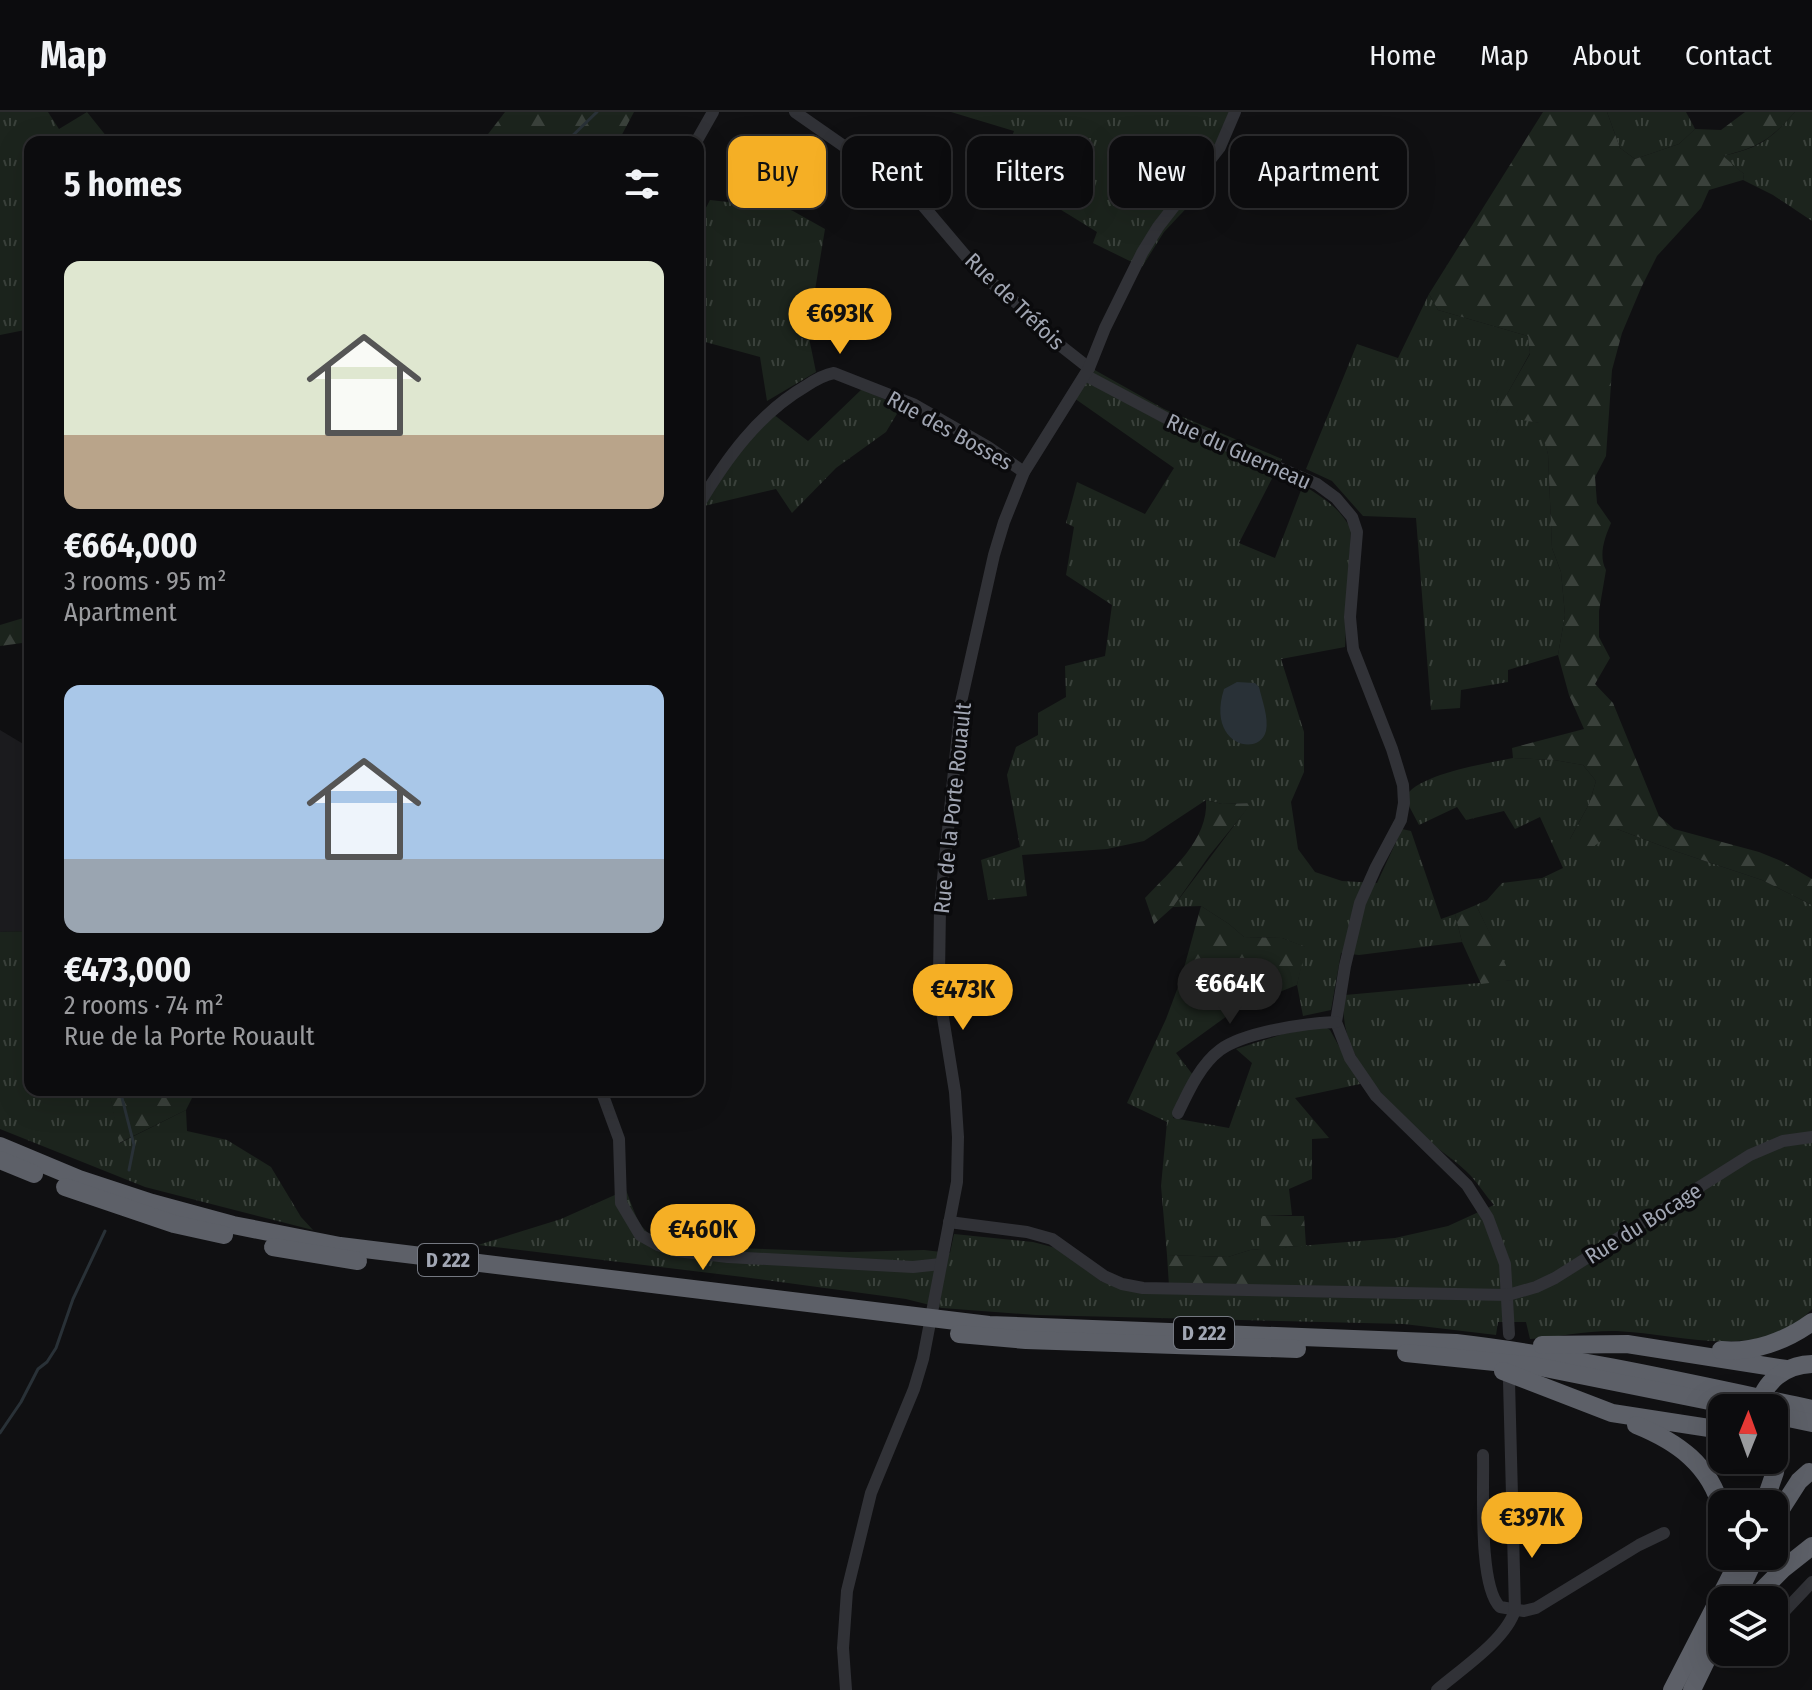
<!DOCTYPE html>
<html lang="en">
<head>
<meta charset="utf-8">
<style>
	body { margin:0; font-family:"Fira Sans Condensed",sans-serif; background:#151517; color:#f1f3f6; height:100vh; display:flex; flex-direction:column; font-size:30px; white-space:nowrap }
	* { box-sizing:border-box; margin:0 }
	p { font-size:26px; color:#9a9b9e }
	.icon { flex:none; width:44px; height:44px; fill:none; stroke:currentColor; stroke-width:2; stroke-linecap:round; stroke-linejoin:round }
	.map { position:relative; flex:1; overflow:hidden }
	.sheet { position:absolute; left:24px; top:24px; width:680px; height:960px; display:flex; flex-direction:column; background:#0c0c0e; border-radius:16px; box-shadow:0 8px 32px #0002,0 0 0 2px #2c2c2e }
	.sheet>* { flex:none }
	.hud { position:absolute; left:728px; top:24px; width:760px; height:72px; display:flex; gap:16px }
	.needle { width:52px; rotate:1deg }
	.buttons { position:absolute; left:1708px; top:1282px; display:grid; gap:16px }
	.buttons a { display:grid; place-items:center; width:80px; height:80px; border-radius:16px; background:#0c0c0e; box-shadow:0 8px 32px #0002,0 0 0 2px #2c2c2e; font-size:40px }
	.price { position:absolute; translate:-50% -68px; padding:0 18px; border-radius:28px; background:#f5af25; color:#111; font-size:26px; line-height:52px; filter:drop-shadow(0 2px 4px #0008) }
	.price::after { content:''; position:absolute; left:50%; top:48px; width:24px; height:18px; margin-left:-12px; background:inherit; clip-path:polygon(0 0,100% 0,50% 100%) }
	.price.current { background:#222; color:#fff }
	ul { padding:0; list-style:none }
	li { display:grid; align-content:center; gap:16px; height:424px; padding:0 40px }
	li span { display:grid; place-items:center; height:248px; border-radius:16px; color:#555 }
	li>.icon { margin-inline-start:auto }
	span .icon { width:144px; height:144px; fill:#fffc; stroke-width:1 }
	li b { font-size:34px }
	h2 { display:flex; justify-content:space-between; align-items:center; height:96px; padding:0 40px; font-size:34px }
	.chip { padding:0 28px; border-radius:16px; background:#0c0c0e; box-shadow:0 8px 32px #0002,0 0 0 2px #2c2c2e; font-size:28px; line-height:72px }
	.chip.current { background:#f5af25; color:#111 }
	header { display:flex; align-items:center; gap:48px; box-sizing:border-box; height:112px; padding:0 40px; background:#0c0c0e; border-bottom:2px solid #2c2c2e }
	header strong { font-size:38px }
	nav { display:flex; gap:44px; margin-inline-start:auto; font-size:28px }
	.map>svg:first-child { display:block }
</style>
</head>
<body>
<header>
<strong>Map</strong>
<nav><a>Home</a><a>Map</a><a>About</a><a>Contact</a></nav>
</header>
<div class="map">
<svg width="1812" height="1578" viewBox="0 0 1812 1578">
	<defs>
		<pattern id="grass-tufts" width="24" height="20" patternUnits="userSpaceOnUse" patternTransform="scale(2)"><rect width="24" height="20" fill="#1c241d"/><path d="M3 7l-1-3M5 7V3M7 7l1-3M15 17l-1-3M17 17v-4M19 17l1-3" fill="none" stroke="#3a413b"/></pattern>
		<pattern id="forest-firs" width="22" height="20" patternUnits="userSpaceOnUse" patternTransform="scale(2)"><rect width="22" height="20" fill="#1c241d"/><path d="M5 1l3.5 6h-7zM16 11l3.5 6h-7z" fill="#3a413b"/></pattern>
	</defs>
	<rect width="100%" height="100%" fill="#101012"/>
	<path fill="#1c1c1f" d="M0 618 30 636V819L0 820Z"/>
	<g fill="url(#grass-tufts)">
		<path d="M0 0H48L59 17 87 0 111 30H30V110L25 113 30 127V217L0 223Z"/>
		<path d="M951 0H1229L1214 35 1178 82 1195 87 1164 120 1142 155 1093 131 1097 120 1032 80 1040 53H1002L1014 19Z"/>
		<path d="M1607 0H1686L1695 17 1679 32 1635 47 1620 36Z"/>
		<path d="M1795 0H1812V109L1773 83 1743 68 1744 62 1722 44C1759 36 1770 28 1795 0Z"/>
		<path d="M734 75 793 99 825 117 808 221 816 260 767 289 760 245 698 228V111L710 88 728 90Z"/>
		<path d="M1429 182 1438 198 1528 224 1530 241 1496 302 1540 311 1548 342 1552 436 1561 460 1565 503 1558 543 1508 558V570L1461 578 1460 596 1431 598 1416 406 1363 404 1332 369 1306 357 1357 232 1398 246Z"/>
		<path d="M1093 257 1164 297 1282 347 1239 431 1275 446 1303 373C1323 386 1341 396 1351 418L1345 535 1281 547 1304 620V660L1291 690 1298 737 1315 760 1342 769 1377 771 1402 717 1411 719 1441 807 1455 802 1462 830 1359 843 1341 841 1331 898 1303 904 1297 873 1305 835 1282 826 1244 825 1229 812 1201 794 1173 795 1251 691 1222 692 1206 688 1144 729 1107 737 1022 743 1027 784 988 788 981 748 1020 735 1007 663 1016 635 1038 623V601L1066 585 1065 554 1105 544 1112 493 1066 463 1074 415 1066 411 1077 370 1145 402 1174 356 1074 286Z"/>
		<path d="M862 277 901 295 886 320 836 356 792 401 776 377 704 394 733 347 773 302 808 329Z"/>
		<path d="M1513 646 1554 648 1583 653 1596 669 1589 692 1570 727 1617 717 1675 739 1762 768 1812 793V1197C1761 1251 1682 1222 1617 1219 1589 1218 1558 1225 1530 1227L1526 1210H1498L1496 1223 1404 1212 1036 1203 942 1196 906 1187 743 1165 478 1133 561 1107 626 1078C639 1112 639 1121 674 1134L849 1140 924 1138 950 1141 954 1122 1033 1130 1056 1136 1102 1170 1169 1174 1287 1135 1395 1126 1448 1114 1494 1093C1486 1084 1479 1073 1471 1064 1458 1050 1441 1040 1428 1028 1389 991 1334 941 1345 883L1512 868 1476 793 1487 788 1502 771 1542 766 1563 756 1540 705 1515 717 1504 699 1466 708 1457 695 1419 713 1409 694V680C1429 660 1485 652 1513 646Z"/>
		<path d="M30 819V978H109L120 1031 186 998 187 1019 227 1028 271 1055 301 1105 313 1118 145 1075 0 1017V820Z"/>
		<path d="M1181 867 1211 884 1227 904 1176 941 1193 963 1178 987 1173 1006 1229 1016 1252 951 1236 937 1283 922 1324 914 1330 918 1360 972 1295 986 1329 1026 1312 1027V1067L1289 1077 1292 1103 1261 1104V1137L1250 1138 1228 1145 1167 1143 1161 1074 1167 1010 1127 991 1166 907Z"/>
	</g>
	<g fill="url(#forest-firs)">
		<path d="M505 0H634L618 30H482Z"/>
		<path d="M1543 0H1607L1620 36 1635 47 1679 32 1695 17 1721 18 1745 0H1795C1770 28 1759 35 1723 44L1744 62 1743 68 1709 78 1701 96 1657 144 1641 176 1622 221 1612 258 1606 344 1595 365 1597 391 1611 411C1605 425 1598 443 1606 458L1599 499V525L1610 546 1595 572 1613 591 1659 704 1674 717 1759 740 1781 749 1812 767V793L1762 768 1675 739 1617 717 1585 741 1570 727 1589 692 1596 669 1583 653 1554 648 1513 646 1512 636 1584 617 1569 583 1558 543 1565 503 1561 460 1552 436 1548 342 1539 311 1495 303 1530 242 1528 224 1438 198 1429 182Z"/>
		<path d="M30 504V530L0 534V513Z"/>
		<path d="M1206 688 1222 692 1252 691 1209 744 1173 795 1154 812 1145 786C1170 759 1209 728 1206 688Z"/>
		<path d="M1476 793 1513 868 1481 872 1462 830 1455 802Z"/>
		<path d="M1201 794 1229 812 1244 825 1282 826 1306 835 1297 873 1262 887 1248 863 1211 884 1181 867Z"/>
		<path d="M109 978H196L186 998 119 1031Z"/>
		<path d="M1261 1104H1304L1306 1134 1287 1135 1277 1139 1273 1174H1169L1167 1143 1228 1145 1250 1138 1261 1137Z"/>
	</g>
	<path fill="#293137" d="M1237 570 1255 571 1259 575C1262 588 1269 606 1266 619 1259 646 1206 633 1224 577Z"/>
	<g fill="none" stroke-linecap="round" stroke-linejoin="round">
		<g stroke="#293137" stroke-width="3">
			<path d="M566 30 597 0"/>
			<path d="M120 978 134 1033 129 1058"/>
			<path d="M0 1321 21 1290 38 1257 47 1250 56 1236 73 1187 105 1119"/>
		</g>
		<g stroke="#313237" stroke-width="12">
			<path d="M795 0 914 83 981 162 1025 198 1061 234 1089 256"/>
			<path d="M696 30 713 0"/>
			<path d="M1085 263 1181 314 1317 372 1336 386 1352 405 1357 420 1350 505 1353 537 1392 637 1403 673 1404 691 1401 708 1376 755 1360 791 1345 854 1336 910 1350 946 1376 984 1467 1073 1488 1106 1505 1152 1509 1222"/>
			<path d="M698 394C726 347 758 302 806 274 815 268 823 263 834 261L913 292 988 335 1024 360"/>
			<path d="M601 978 619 1027 621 1091 640 1123 658 1133 677 1139 728 1145 913 1155 941 1152"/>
			<path d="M1178 1001C1188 980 1200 953 1220 938 1244 920 1307 911 1336 910"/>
			<path d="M949 1110 1027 1120 1052 1127 1104 1164 1122 1172 1143 1176 1508 1183 1536 1175 1555 1166 1750 1043 1783 1029 1812 1025"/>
			<path d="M1483 1343C1484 1375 1478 1474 1500 1495L1524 1499 1536 1496 1639 1433 1664 1421"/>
			<path d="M1774 1524 1780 1504 1812 1470"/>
			<path d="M1773 1543 1774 1540"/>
			<path d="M846 1578 843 1536 847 1479 871 1381 914 1277 923 1247 957 1070 958 1025 955 980 941 893 939 863 940 796 961 590 994 443 1004 410 1024 360 1089 256 1105 216 1142 141 1158 115 1220 35 1235 0"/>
			<path d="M1437 1578C1460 1558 1506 1528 1515 1498L1509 1269"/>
		</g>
		<g stroke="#5d6068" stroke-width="18">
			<path d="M0 1034 79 1067 152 1091 233 1113 340 1134 989 1213 1456 1231C1576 1245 1694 1272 1812 1297"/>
			<path d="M0 1048 34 1062"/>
			<path d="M65 1075 174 1112 224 1123"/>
			<path d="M273 1135 358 1149"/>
			<path d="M959 1222 1026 1228 1297 1237"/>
			<path d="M1542 1233 1627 1232 1786 1257"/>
			<path d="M1721 1238C1753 1241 1786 1229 1812 1210"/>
			<path d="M1406 1241 1535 1254 1744 1296"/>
			<path d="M1503 1259 1612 1301 1722 1318"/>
			<path d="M1758 1296C1764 1269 1785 1253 1812 1252"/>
			<path d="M1774 1303 1812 1311"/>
			<path d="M1636 1313C1678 1330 1710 1353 1722 1398"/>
			<path d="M1764 1392 1775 1360 1777 1347"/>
			<path d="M1774 1408 1799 1369 1809 1360"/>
			<path d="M1735 1488 1756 1444"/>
			<path d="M1752 1488 1783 1457 1812 1434"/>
			<path d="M1672 1578 1741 1444"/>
			<path d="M1692 1578 1722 1516"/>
		</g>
	</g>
	<g text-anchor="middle" stroke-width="7" stroke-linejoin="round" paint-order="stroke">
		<g fill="#0b0b0d" stroke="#747881" stroke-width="2">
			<rect x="418" y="1132" width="60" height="32" rx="6"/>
			<rect x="1174" y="1205" width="60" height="32" rx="6"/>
		</g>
		<g font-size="20" font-weight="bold" fill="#a1a6b3">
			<text x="448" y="1155">D 222</text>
			<text x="1204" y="1228">D 222</text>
		</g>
		<g font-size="22" fill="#a1a6b3" stroke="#0b0b0d">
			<text transform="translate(1015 189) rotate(44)" y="8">Rue de Tréfois</text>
			<text transform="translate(950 318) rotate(29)" y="8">Rue des Bosses</text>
			<text transform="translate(1239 339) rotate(24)" y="8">Rue du Guerneau</text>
			<text transform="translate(952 696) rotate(-84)" y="8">Rue de la Porte Rouault</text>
			<text transform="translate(1643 1111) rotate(-32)" y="8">Rue du Bocage</text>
		</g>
	</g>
</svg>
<div class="buttons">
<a><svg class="needle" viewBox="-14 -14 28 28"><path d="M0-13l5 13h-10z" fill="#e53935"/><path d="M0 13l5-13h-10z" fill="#9a9b9e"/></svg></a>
<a><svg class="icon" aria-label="locate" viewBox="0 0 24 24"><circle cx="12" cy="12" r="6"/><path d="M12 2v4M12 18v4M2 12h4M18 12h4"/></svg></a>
<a><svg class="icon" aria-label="layers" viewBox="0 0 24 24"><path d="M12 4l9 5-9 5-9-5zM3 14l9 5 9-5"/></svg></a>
</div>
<b class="price" style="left:840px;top:244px">€693K</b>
<b class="price current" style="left:1230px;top:914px">€664K</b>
<b class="price" style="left:963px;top:920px">€473K</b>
<b class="price" style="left:703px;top:1160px">€460K</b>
<b class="price" style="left:1532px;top:1448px">€397K</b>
<div class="hud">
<a class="chip current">Buy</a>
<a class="chip">Rent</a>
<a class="chip">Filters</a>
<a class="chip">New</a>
<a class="chip">Apartment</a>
</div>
<section class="sheet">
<h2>5 homes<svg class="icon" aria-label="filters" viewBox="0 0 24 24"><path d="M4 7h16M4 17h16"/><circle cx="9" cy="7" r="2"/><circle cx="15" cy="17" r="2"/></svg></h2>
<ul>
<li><span style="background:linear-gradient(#dfe7d0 70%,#b9a48a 0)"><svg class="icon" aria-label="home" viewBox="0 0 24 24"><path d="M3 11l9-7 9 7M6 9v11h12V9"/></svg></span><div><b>€664,000</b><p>3 rooms · 95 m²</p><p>Apartment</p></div></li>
<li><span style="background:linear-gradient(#a9c7e8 70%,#9aa5b1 0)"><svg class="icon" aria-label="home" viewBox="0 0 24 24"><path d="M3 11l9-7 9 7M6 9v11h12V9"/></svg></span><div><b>€473,000</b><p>2 rooms · 74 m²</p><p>Rue de la Porte Rouault</p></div></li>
</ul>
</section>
</div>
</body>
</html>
